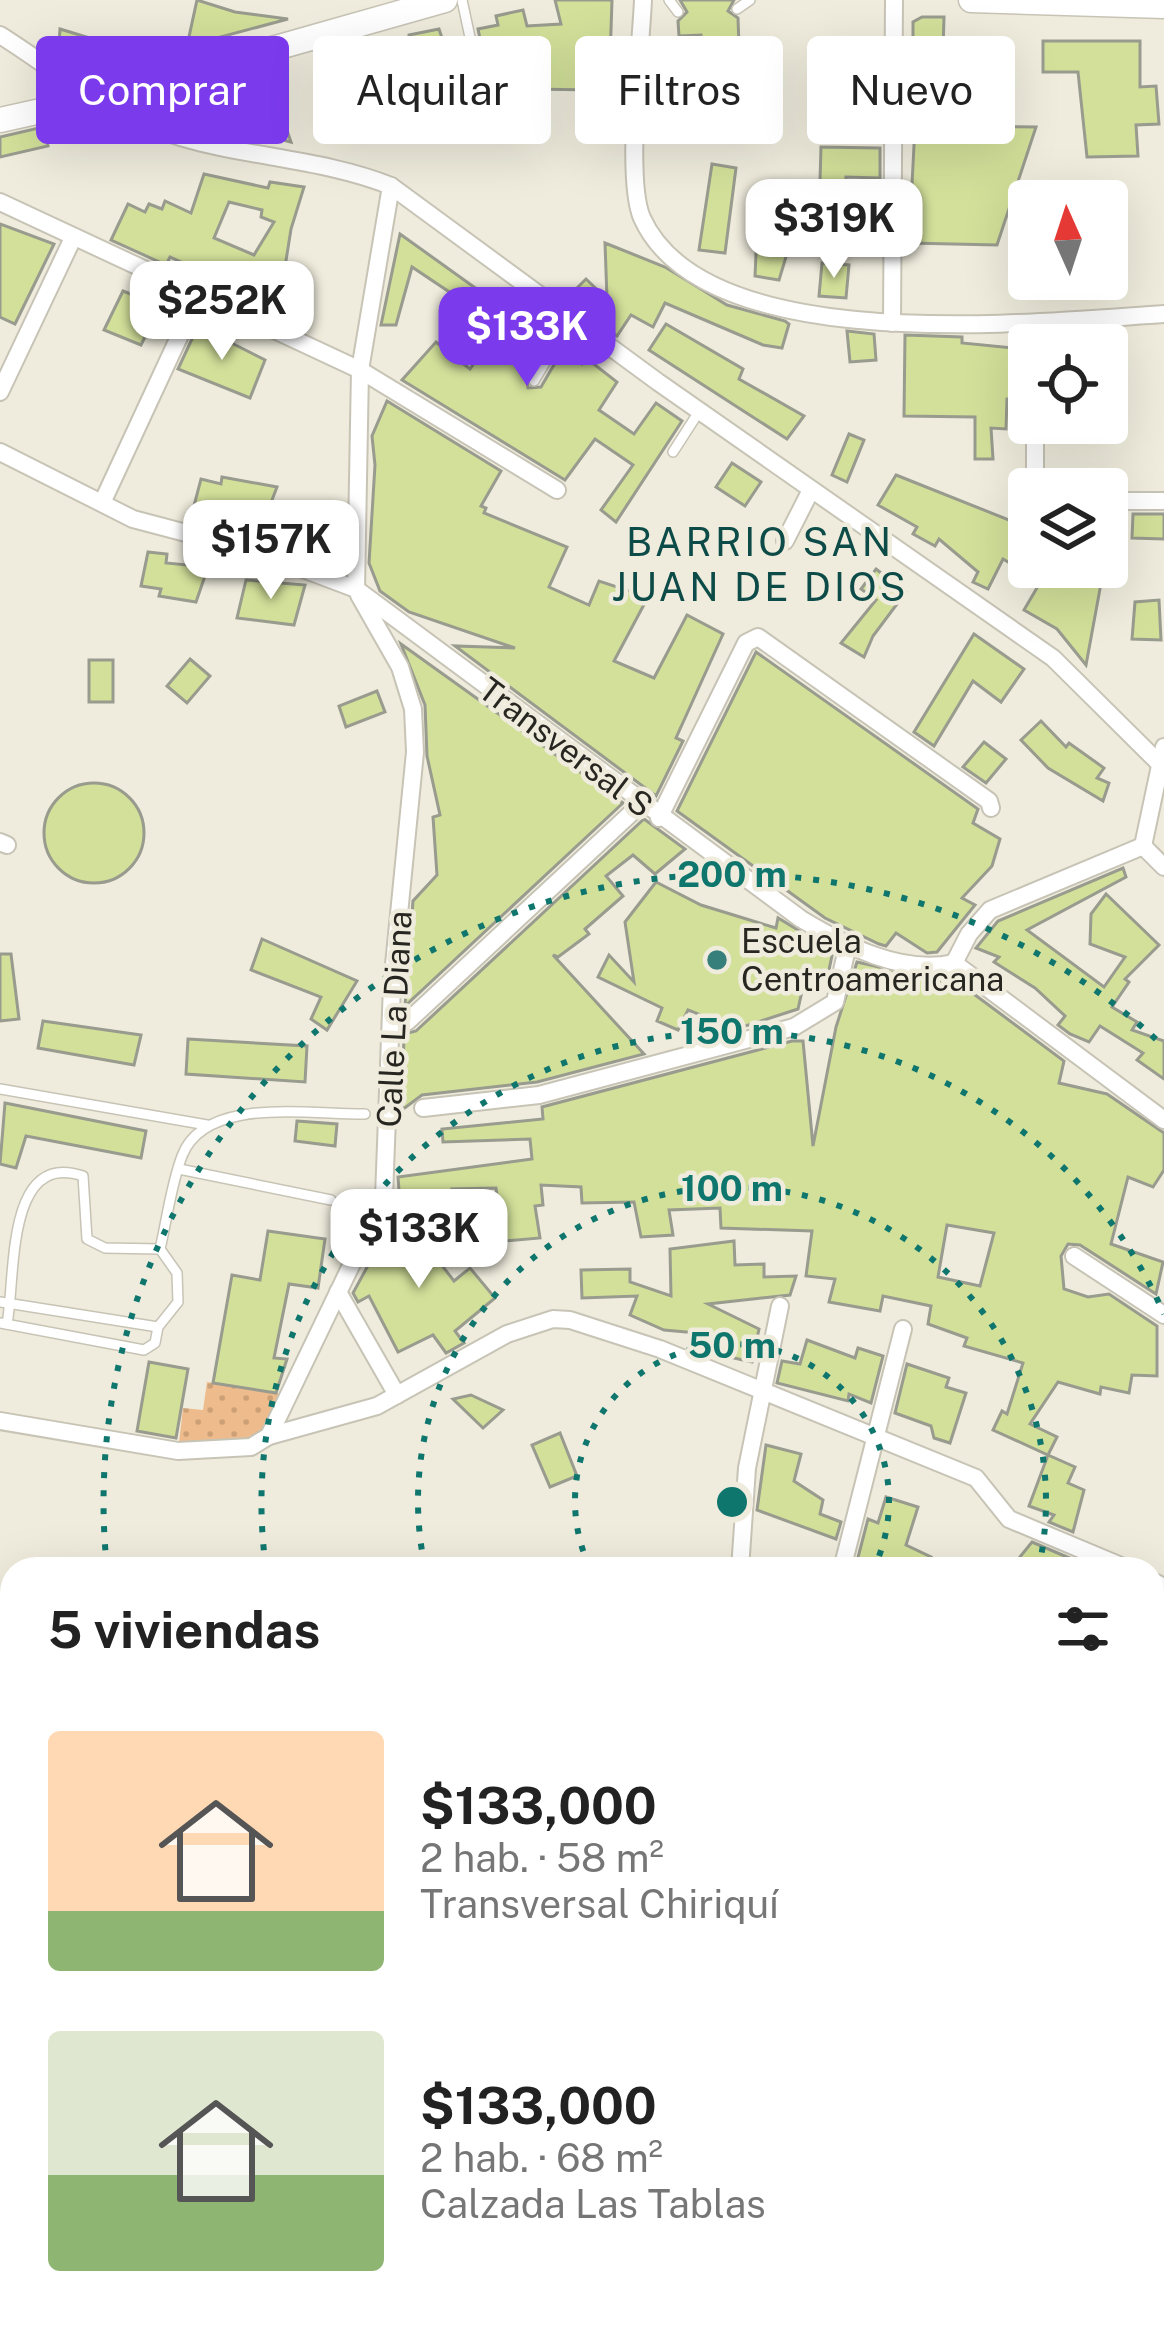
<!DOCTYPE html>
<html lang="es">
<head>
<meta charset="utf-8">
<style>
	body { margin:0; font-family:"Public Sans",sans-serif; background:#f2f2f2; color:#222; height:100vh; display:flex; flex-direction:column; font-size:45px; white-space:nowrap }
	* { box-sizing:border-box; margin:0 }
	p { font-size:39px; color:#767676 }
	.icon { flex:none; width:66px; height:66px; fill:none; stroke:currentColor; stroke-width:2; stroke-linecap:round; stroke-linejoin:round }
	.map { position:relative; flex:1; overflow:hidden }
	.side { position:absolute; left:0px; top:1557px; width:1164px; height:768px; display:flex; flex-direction:column; background:#fff; border-radius:36px 36px 0 0; box-shadow:0 12px 48px #0002 }
	.side>* { flex:none }
	.hud { position:absolute; left:36px; top:36px; width:1092px; height:108px; display:flex; gap:24px }
	.needle { width:78px; rotate:357deg }
	.controls { position:absolute; left:1008px; top:180px; display:grid; gap:24px }
	.controls a { display:grid; place-items:center; width:120px; height:120px; border-radius:12px; background:#fff; box-shadow:0 12px 48px #0002; font-size:60px }
	.price { position:absolute; translate:-50% -102px; padding:0 27px; border-radius:24px; background:#fff; color:#222; font-size:39px; line-height:78px; filter:drop-shadow(0 3px 6px #0008) }
	.price::after { content:''; position:absolute; left:50%; top:72px; width:36px; height:27px; margin-left:-18px; background:inherit; clip-path:polygon(0 0,100% 0,50% 100%) }
	.price.on { background:#7c3aed; color:#fff }
	ul { padding:0; list-style:none }
	li { display:flex; align-items:center; gap:36px; height:300px; padding:0 48px }
	li span { display:grid; place-items:center; flex:none; width:336px; height:240px; border-radius:12px; color:#555 }
	li>.icon { margin-inline-start:auto }
	span .icon { width:144px; height:144px; fill:#fffc; stroke-width:1 }
	li b { font-size:51px }
	h2 { display:flex; justify-content:space-between; align-items:center; height:144px; padding:0 48px; font-size:51px }
	.chip { padding:0 42px; border-radius:12px; background:#fff; box-shadow:0 12px 48px #0002; font-size:42px; line-height:108px }
	.chip.on { background:#7c3aed; color:#fff }
	.map>svg:first-child { display:block }
</style>
</head>
<body>
<div class="map">
<svg width="1164" height="2325" viewBox="0 0 1164 2325">
	<defs>
		<pattern id="park-dots" width="8" height="8" patternUnits="userSpaceOnUse" patternTransform="scale(3)"><rect width="8" height="8" fill="#eebb8c"/><path d="M2 2h.1M6 6h.1" fill="none" stroke="#cca178" stroke-width="1.8" stroke-linecap="round"/></pattern>
		<pattern id="water-rules" width="6" height="5" patternUnits="userSpaceOnUse" patternTransform="scale(3)"><rect width="6" height="5" fill="#799f65"/><path d="M0 2.5h6" fill="none" stroke="#638153"/></pattern>
	</defs>
	<rect width="100%" height="100%" fill="#efecdd"/>
	<path fill="#eebb8c" d="M0 2033 12 2046V2313H143L139 2325H0Z"/>
	<path fill="url(#park-dots)" d="M207 1382 288 1395 269 1436 178 1451 183 1408 203 1410Z"/>
	<path fill="url(#water-rules)" stroke="#607b51" stroke-width="3" d="M241 2313H379L373 2325H235Z"/>
	<g fill="#d2e09a" stroke="#989b8d" stroke-width="3" fill-rule="evenodd">
		<path d="M197 0 235 12 288 19 187 46Z"/>
		<path d="M555 0H612L610 60H594L593 90 532 89 526 108 451 113 449 126 415 130 409 35 439 29 453 71V96L492 95 478 29 498 25 496 16 523 10 527 26 561 24Z"/>
		<path d="M680 0H734L728 11 738 18 739 46 769 44 772 86 765 110 724 113 721 64 702 65 701 35 679 36 678 21 687 12Z"/>
		<path d="M922 17H944L943 50H913V22Z"/>
		<path d="M60 29 93 39 100 60 91 68 75 61V68L58 59Z"/>
		<path d="M376 39 379 108 348 109 346 49Z"/>
		<path d="M1043 41H1140V87L1156 86 1159 124 1136 125 1138 156 1087 157 1078 72H1043Z"/>
		<path d="M841 65 881 66V103H832L829 74H841Z"/>
		<path d="M278 69 283 93 275 95 291 142 190 116 186 93Z"/>
		<path d="M915 126 1036 127 997 245 909 243Z"/>
		<path d="M43 127 48 146 0 157V137Z"/>
		<path d="M821 147 880 148V178L846 177 844 229 795 227 779 280 755 276 757 232 765 231 767 189 810 190V181H820Z"/>
		<path d="M712 164 736 168 725 253 699 250Z"/>
		<path d="M204 174 268 188 270 182 304 187 291 229 285 267 290 269 271 308 205 282 209 275 170 257 166 265 111 240 128 204 145 212 149 204 162 209 165 201 191 213ZM229 202 262 210 261 217 274 222 254 255 214 238Z"/>
		<path d="M0 224 54 244 15 324 0 317Z"/>
		<path d="M400 234 548 340 526 377 528 388 541 387 562 351 582 364 586 358 617 382 599 410 634 434 656 403 682 421 616 522 601 510 633 465 595 439 565 480 402 380 436 342 470 369 500 326 412 267 396 325H381Z"/>
		<path d="M605 243 665 267 727 305 785 321 789 324 782 348 763 345 665 303 653 327 631 315 617 336 566 299 586 279 607 299Z"/>
		<path d="M822 263 849 265 846 298 819 296Z"/>
		<path d="M123 291 160 306 141 345 104 330Z"/>
		<path d="M666 324 743 369 739 379 804 416 787 439 649 350Z"/>
		<path d="M198 326 265 360 250 398 178 369Z"/>
		<path d="M847 331 874 334 876 360 850 362Z"/>
		<path d="M905 335 962 337V343L1024 349V399H1007L1006 429 991 428 993 459H975V417L904 416Z"/>
		<path d="M387 401 501 471 481 506 486 508 484 513 567 547 549 587 589 605 599 581 648 597 614 661 654 678 687 615 723 634 676 738 683 741 656 796 455 646 515 648 409 612 380 591 369 563 375 465 372 436Z"/>
		<path d="M849 434 864 440 847 482 832 475Z"/>
		<path d="M732 463 761 482 745 506 716 487Z"/>
		<path d="M896 475 1029 528V567H1051L1080 585 1083 567H1104L1086 665 1057 629 1024 610 1041 581 1003 559 988 589 973 582 978 572 939 539 935 546 913 534 917 527 878 505Z"/>
		<path d="M222 477 277 487 257 539 190 521 201 479 221 484Z"/>
		<path d="M1133 514H1164V539L1132 538Z"/>
		<path d="M148 552 167 554 166 563 208 567 196 602 159 596 161 589 141 586Z"/>
		<path d="M876 569 906 592 873 636 864 657 841 643 876 600 861 589Z"/>
		<path d="M246 580 305 585 294 625 237 618Z"/>
		<path d="M1159 600 1161 640 1132 639 1135 602Z"/>
		<path d="M974 634 1024 669 1001 702 973 681 934 746 914 732Z"/>
		<path d="M401 644 623 803 405 1006 413 901 437 875 433 817 440 815 427 756 425 705Z"/>
		<path d="M756 652 978 809 973 823 1000 839 992 866 962 898 975 905 937 952 927 953 896 933 886 946 879 944 825 918 677 811Z"/>
		<path d="M190 659 210 676 187 703 167 686Z"/>
		<rect x="89" y="660" width="24" height="42"/>
		<path d="M377 691 385 712 346 727 339 706Z"/>
		<path d="M1041 721 1066 747 1069 743 1104 768 1097 778 1109 783 1103 801 1048 768 1021 740Z"/>
		<path d="M984 742 1006 759 986 783 963 767Z"/>
		<circle cx="94" cy="833" r="50"/>
		<path d="M644 819 685 849 655 874 633 855 606 876 623 896 585 929 589 934 558 957 553 955 644 1054 537 1082 422 1095 402 1110 404 1034 416 1031Z"/>
		<path d="M1123 868 1126 877 1027 930 1104 987 1125 957 1090 944 1091 914 1106 894 1159 945 1125 979 1129 982 1112 1007 1137 1022 1132 1030 1164 1041V1079L1137 1060 1143 1053 1100 1026 1089 1042 1070 1034 1058 1025 1065 1016 1035 988 994 962 999 957 976 948 998 921Z"/>
		<path d="M656 882 701 905 776 928 778 918 833 951 827 979 807 969 798 1009 736 1029 688 1010 678 1030 657 1021 662 1008 598 977 609 955 634 982 625 922Z"/>
		<path d="M262 939 357 981 327 1030 311 1019 321 997 251 970Z"/>
		<path d="M0 954H11L19 1019 0 1021Z"/>
		<path d="M857 962 963 986 1064 1061 1059 1083 1107 1094 1164 1133V1170L1153 1187 1128 1177 1111 1244 1163 1262 1156 1294 1080 1245 1068 1244 1061 1256 1064 1289 1088 1297 1109 1294 1157 1326V1376L1132 1375 1129 1393 1101 1387 1100 1394 1058 1382 1030 1424 1057 1437 1048 1455 993 1430 1002 1411 1007 1414 1023 1363 964 1346 967 1338 928 1324 931 1306 883 1296 880 1311 829 1302 835 1279 806 1276 812 1231 721 1228 720 1208 669 1210 673 1235 641 1237 634 1202 582 1203 581 1187 541 1185 543 1205 535 1206 540 1238 469 1244 448 1242 449 1227 500 1219 496 1188 452 1189 453 1197 400 1203 398 1177 532 1159 530 1139 443 1142 442 1129 543 1119 542 1107 792 1041H803L813 1146 836 1027ZM947 1225 994 1233 980 1286 938 1277Z"/>
		<path d="M43 1021 141 1035 134 1065 38 1048Z"/>
		<path d="M188 1039 307 1046 305 1082 186 1074Z"/>
		<path d="M5 1103 146 1131 141 1158 26 1136 16 1168 0 1164Z"/>
		<path d="M297 1121 337 1124 335 1146 295 1141Z"/>
		<path d="M395 1216 409 1223 454 1281 470 1268 495 1298 455 1331 464 1343 446 1353 433 1335 398 1352 369 1296 358 1302 353 1293Z"/>
		<path d="M268 1231 325 1239 318 1288 289 1284 274 1358 287 1359 276 1393 213 1383 232 1275 260 1280Z"/>
		<path d="M734 1241 735 1265 764 1264V1277L796 1276 790 1295 708 1304 759 1329 752 1362 716 1354 720 1335 664 1330 630 1315 637 1296 582 1298 581 1270 630 1269V1282L671 1296 670 1249Z"/>
		<path d="M807 1340 855 1358 858 1348 883 1356 871 1403 849 1394 848 1401 777 1383 782 1361 800 1364Z"/>
		<path d="M149 1362 188 1369 176 1438 137 1431Z"/>
		<path d="M907 1364 949 1378 946 1387 966 1393 950 1443 934 1438 931 1426 895 1413Z"/>
		<path d="M471 1395 503 1410 483 1428 453 1399Z"/>
		<path d="M560 1433 577 1476 550 1487 532 1445Z"/>
		<path d="M766 1445 801 1454 794 1481 823 1500 820 1514 841 1522 836 1539 757 1510Z"/>
		<path d="M1048 1455 1075 1467 1068 1483 1084 1490 1073 1532 1049 1522 1054 1515 1029 1506Z"/>
		<path d="M886 1497 918 1507 906 1545 931 1557 925 1569H855L868 1519 878 1523Z"/>
		<path d="M1032 1542 1095 1569H1046L1019 1558Z"/>
	</g>
	<g fill="none" stroke-linecap="round" stroke-linejoin="round">
		<g stroke="#c7c4b6" stroke-width="12">
			<g id="lane">
				<path d="M462 0 480 84"/>
				<path d="M669 0 678 12"/>
				<path d="M737 9 750 0"/>
				<path d="M534 381 571 319"/>
				<path d="M673 452 700 410"/>
				<path d="M0 1089 207 1125"/>
				<path d="M179 1169 331 1200"/>
				<path d="M0 1302 158 1327"/>
				<path d="M0 1323 144 1350 155 1343 158 1327 178 1302 177 1273 160 1249C167 1219 171 1185 182 1156 205 1095 313 1115 365 1114"/>
				<path d="M7 1324C16 1276 5 1150 83 1176L87 1239 105 1248 160 1249"/>
			</g>
		</g>
		<g stroke="#c7c4b6" stroke-width="20">
			<g id="street">
				<path d="M643 0C641 48 625 179 642 218 706 359 1037 322 1164 314"/>
				<path d="M0 35C43 62 86 97 133 119 213 158 309 153 391 186L658 382 1053 658 1162 766"/>
				<path d="M0 202 360 370 557 490"/>
				<path d="M892 323 894 0"/>
				<path d="M0 392 73 238"/>
				<path d="M1035 423V489"/>
				<path d="M0 452 133 519 258 552 356 589 801 919C846 946 902 975 954 963L1164 1120"/>
				<path d="M1107 501H1164"/>
				<path d="M102 503 199 294"/>
				<path d="M785 541 811 490"/>
				<path d="M356 589 360 370 391 186"/>
				<path d="M659 818 746 643 758 637 989 801 991 808"/>
				<path d="M0 842 7 845"/>
				<path d="M1143 846 1164 747"/>
				<path d="M1143 846 1164 867"/>
				<path d="M954 963 969 934 990 910 1143 846"/>
				<path d="M407 1022 641 804"/>
				<path d="M423 1108 539 1095 794 1027 835 1002 848 944"/>
				<path d="M1074 1256 1164 1315"/>
				<path d="M338 1292 397 1395"/>
				<path d="M0 1421 178 1451 251 1447 269 1436 377 1406 507 1334 553 1319 570 1320 660 1349 976 1478 1009 1519 1128 1569"/>
				<path d="M269 1436 384 1197 392 985 415 752 413 709 400 667 359 595"/>
				<path d="M740 1569 747 1468 780 1306"/>
				<path d="M842 1569 903 1329"/>
				<path d="M1152 1581 1164 1587"/>
				<path d="M0 1809 12 1829"/>
				<path d="M1152 2285 1164 2299"/>
				<path d="M534 2313 536 2325"/>
				<path d="M768 2313 769 2325"/>
				<path d="M985 2313 986 2325"/>
				<path d="M183 2325 187 2313"/>
				<path d="M464 2325 482 2313"/>
			</g>
		</g>
		<g stroke="#c7c4b6" stroke-width="27">
			<g id="secondary">
				<path d="M971 0 1164 6"/>
				<path d="M0 120 99 98 445 0"/>
			</g>
		</g>
		<use href="#lane" stroke="#fff" stroke-width="9"/>
		<use href="#street" stroke="#fff" stroke-width="16"/>
		<use href="#secondary" stroke="#fff" stroke-width="24"/>
	</g>
	<g fill="none" stroke="#0f766e" stroke-width="6" stroke-dasharray="6 12">
		<path d="M590 1568A157 157 0 1 1 874 1568"/>
		<path d="M425 1567A314 314 0 1 1 1039 1567"/>
		<path d="M1164 1690A471 471 0 0 1 1154 1712M266 1568A471 471 0 0 1 1164 1314"/>
		<path d="M107 1568A628 628 0 0 1 1160 1043"/>
	</g>
	<circle fill="#377f7a" stroke="#efecdd" stroke-width="4.5" cx="717" cy="960" r="12"/>
	<g text-anchor="middle" stroke-width="9" stroke-linejoin="round" paint-order="stroke">
		<g font-size="33" fill="#272621" stroke="#efecdd">
			<text transform="translate(566 747) rotate(37)" y="12">Transversal S</text>
			<text transform="translate(394 1019) rotate(-87)" y="12">Calle La Diana</text>
		</g>
		<g font-size="33" fill="#272621" stroke="#efecdd" text-anchor="start">
			<text x="741" y="953">Escuela<tspan x="741" dy="38">Centroamericana</tspan></text>
		</g>
		<g font-size="39" letter-spacing="3" fill="#0c4b47" stroke="#efecdd">
			<text x="760" y="556">BARRIO SAN<tspan x="760" dy="45">JUAN DE DIOS</tspan></text>
		</g>
	</g>
	<circle cx="732" cy="1502" r="18" fill="#0f766e" stroke="#efecdd" stroke-width="6"/>
	<g font-size="36" text-anchor="middle" font-weight="bold" fill="#0f766e" stroke="#efecdd" stroke-width="9" stroke-linejoin="round" paint-order="stroke">
		<text x="732" y="887">200 m</text>
		<text x="732" y="1044">150 m</text>
		<text x="732" y="1201">100 m</text>
		<text x="732" y="1358">50 m</text>
	</g>
</svg>
<div class="controls">
<a><svg class="needle" viewBox="-14 -14 28 28"><path d="M0-13l5 13h-10z" fill="#e53935"/><path d="M0 13l5-13h-10z" fill="#767676"/></svg></a>
<a><svg class="icon" aria-label="locate" viewBox="0 0 24 24"><circle cx="12" cy="12" r="6"/><path d="M12 2v4M12 18v4M2 12h4M18 12h4"/></svg></a>
<a><svg class="icon" aria-label="layers" viewBox="0 0 24 24"><path d="M12 4l9 5-9 5-9-5zM3 14l9 5 9-5"/></svg></a>
</div>
<b class="price" style="left:834px;top:281px">$319K</b>
<b class="price" style="left:222px;top:363px">$252K</b>
<b class="price on" style="left:527px;top:389px">$133K</b>
<b class="price" style="left:271px;top:602px">$157K</b>
<b class="price" style="left:419px;top:1291px">$133K</b>
<div class="hud">
<a class="chip on">Comprar</a>
<a class="chip">Alquilar</a>
<a class="chip">Filtros</a>
<a class="chip">Nuevo</a>
</div>
<section class="side">
<h2>5 viviendas<svg class="icon" aria-label="filters" viewBox="0 0 24 24"><path d="M4 7h16M4 17h16"/><circle cx="9" cy="7" r="2"/><circle cx="15" cy="17" r="2"/></svg></h2>
<ul>
<li><span style="background:linear-gradient(#ffd9b3 75%,#8fb573 0)"><svg class="icon" aria-label="home" viewBox="0 0 24 24"><path d="M3 11l9-7 9 7M6 9v11h12V9"/></svg></span><div><b>$133,000</b><p>2 hab. · 58 m²</p><p>Transversal Chiriquí</p></div></li>
<li><span style="background:linear-gradient(#dfe7d0 60%,#8fb573 0)"><svg class="icon" aria-label="home" viewBox="0 0 24 24"><path d="M3 11l9-7 9 7M6 9v11h12V9"/></svg></span><div><b>$133,000</b><p>2 hab. · 68 m²</p><p>Calzada Las Tablas</p></div></li>
</ul>
</section>
</div>
</body>
</html>
